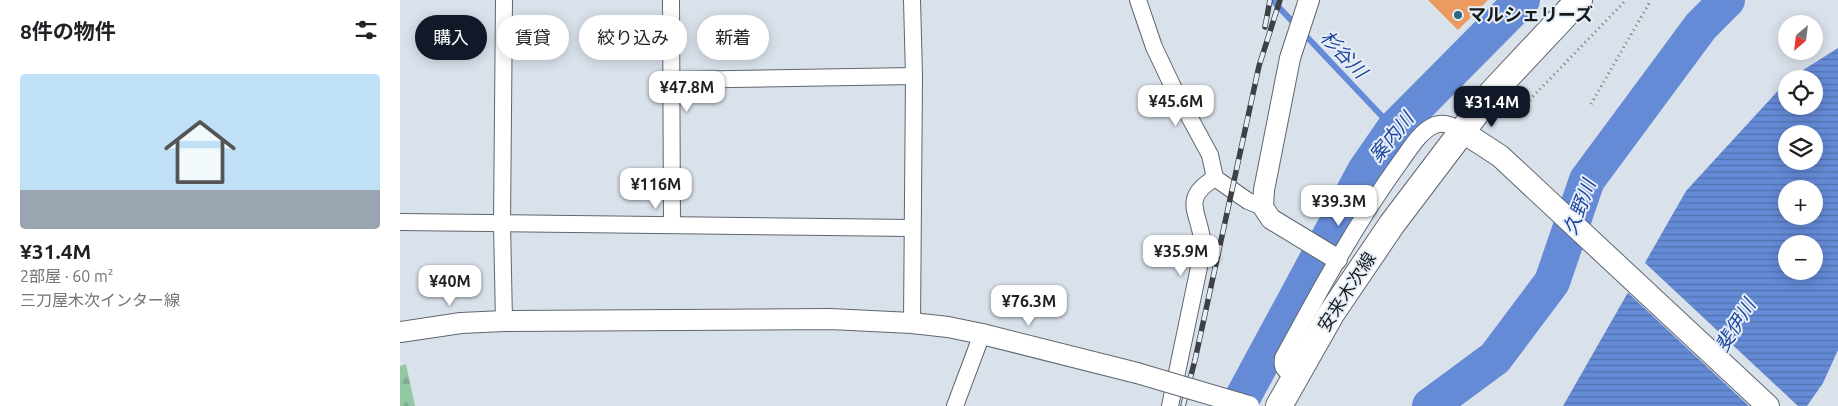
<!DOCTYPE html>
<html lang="ja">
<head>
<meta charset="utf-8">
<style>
	body { margin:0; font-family:Ubuntu,"Noto Sans JP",sans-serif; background:#f2f2f2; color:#202124; height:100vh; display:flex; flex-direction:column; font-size:19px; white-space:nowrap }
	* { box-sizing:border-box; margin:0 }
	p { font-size:16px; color:#757577 }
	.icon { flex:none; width:28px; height:28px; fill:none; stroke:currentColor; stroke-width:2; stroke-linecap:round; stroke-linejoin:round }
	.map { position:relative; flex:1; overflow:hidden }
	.sheet { display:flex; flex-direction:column; background:#fff; width:400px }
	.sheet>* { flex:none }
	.top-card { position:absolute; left:15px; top:15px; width:475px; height:45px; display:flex; gap:10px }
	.needle { width:32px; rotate:208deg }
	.fabs { position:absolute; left:1378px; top:15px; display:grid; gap:10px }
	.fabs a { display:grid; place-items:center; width:45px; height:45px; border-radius:50%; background:#fff; box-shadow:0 2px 12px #0003; font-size:25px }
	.price { position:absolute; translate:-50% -42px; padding:0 11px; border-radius:10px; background:#fff; color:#222; font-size:16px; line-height:32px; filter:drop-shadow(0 1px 2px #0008) }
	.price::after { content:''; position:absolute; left:50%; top:30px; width:15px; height:11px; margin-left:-8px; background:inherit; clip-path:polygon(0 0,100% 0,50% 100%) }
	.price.selected { background:#111827; color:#fff }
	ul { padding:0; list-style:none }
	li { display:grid; align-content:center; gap:10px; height:265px; padding:0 20px }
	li+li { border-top:1px solid #e0e0e0 }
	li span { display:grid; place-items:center; height:155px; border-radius:5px; color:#555 }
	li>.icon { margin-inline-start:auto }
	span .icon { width:90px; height:90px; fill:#fffc; stroke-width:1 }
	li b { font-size:21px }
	h2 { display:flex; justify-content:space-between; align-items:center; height:60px; padding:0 20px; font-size:21px }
	.pill { padding:0 18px; border-radius:22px; background:#fff; box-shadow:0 2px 12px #0003; font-size:18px; line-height:45px }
	.pill.selected { background:#111827; color:#fff }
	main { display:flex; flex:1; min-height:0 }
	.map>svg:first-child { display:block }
</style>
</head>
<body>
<main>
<section class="sheet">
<h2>8件の物件<svg class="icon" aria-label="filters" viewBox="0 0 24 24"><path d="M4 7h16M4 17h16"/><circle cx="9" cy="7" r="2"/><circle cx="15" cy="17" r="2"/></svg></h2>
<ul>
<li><span style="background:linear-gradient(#bfe0f5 75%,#9aa5b1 0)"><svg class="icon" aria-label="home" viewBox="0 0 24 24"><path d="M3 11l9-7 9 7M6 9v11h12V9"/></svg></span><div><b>¥31.4M</b><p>2部屋 · 60 m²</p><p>三刀屋木次インター線</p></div></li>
</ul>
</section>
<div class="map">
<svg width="1438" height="406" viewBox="0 0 1438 406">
	<defs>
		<pattern id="forest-firs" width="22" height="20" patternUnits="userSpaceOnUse" patternTransform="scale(1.25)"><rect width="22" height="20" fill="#93c8a5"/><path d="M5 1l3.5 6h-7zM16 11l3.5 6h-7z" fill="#7eab8e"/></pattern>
		<pattern id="water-rules" width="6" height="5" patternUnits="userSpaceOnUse" patternTransform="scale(1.25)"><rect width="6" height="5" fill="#658ad6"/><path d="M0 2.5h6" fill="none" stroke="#5270ad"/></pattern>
	</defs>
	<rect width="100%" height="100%" fill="#d9e1eb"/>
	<path fill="url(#forest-firs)" d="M6 364 15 406H0V366Z"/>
	<path fill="url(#water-rules)" fill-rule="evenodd" d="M1438 48V350L1423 383 1407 406H1163L1286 191 1386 82V106H1414V79H1389ZM1386 134H1414V161H1386ZM1386 189H1414V216H1386ZM1386 244H1414V271H1386Z"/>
	<path fill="#d9e1eb" d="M1243 261 1398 406H1349L1226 291Z"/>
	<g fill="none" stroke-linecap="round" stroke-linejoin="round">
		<path stroke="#658ad6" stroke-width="6" d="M872 0 994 129"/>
		<g stroke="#658ad6" stroke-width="36">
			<path d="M838 406 965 171 994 129 1122 0"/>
			<path d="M1030 406 1095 358 1152 282 1187 180 1301 26 1327 0"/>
		</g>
	</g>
	<path fill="#eb9a62" d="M1028 0H1088L1058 30Z"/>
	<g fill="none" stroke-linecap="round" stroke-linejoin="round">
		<g stroke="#5f666f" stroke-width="18">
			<g id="minor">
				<path d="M104 0 102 224 104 321"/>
				<path d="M271 0 272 225"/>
				<path d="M738 0 754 47 772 85 810 155 815 178 848 201 863 207"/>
				<path d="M271 80 514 76"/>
				<path d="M0 222 512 228"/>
				<path d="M512 323 514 76 512 0"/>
				<path d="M895 377C886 371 881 369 883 358 920 290 956 223 1001 161 1010 149 1020 131 1035 125 1045 121 1054 127 1063 132"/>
				<path d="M555 406 582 334"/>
				<path d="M770 406 803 248C802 214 778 200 815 178"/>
			</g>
		</g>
		<g stroke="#5f666f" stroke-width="22">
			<g id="tertiary">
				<path d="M909 0 890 58 864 190 863 207 871 219 937 259"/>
				<path d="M0 332 61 323 104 321 430 319 512 323 548 327 582 334 737 373"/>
			</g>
		</g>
		<g stroke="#5f666f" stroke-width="24">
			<path id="secondary" d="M1063 132 1100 156 1368 406"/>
		</g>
		<g stroke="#5f666f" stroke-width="28">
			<path id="primary" d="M879 406 931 314 992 224 1089 96 1179 0"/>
		</g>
		<g stroke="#71767c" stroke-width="3" stroke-dasharray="1 4" stroke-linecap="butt">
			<path d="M1191 104 1251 0"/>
			<path d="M1119 111 1226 0"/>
		</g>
		<use href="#minor" stroke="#fff" stroke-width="16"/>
		<use href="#tertiary" stroke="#fff" stroke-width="20"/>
		<use href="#secondary" stroke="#fff" stroke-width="22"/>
		<use href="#primary" stroke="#fff" stroke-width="26"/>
		<g stroke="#3d4145" stroke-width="5.5">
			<g id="rail">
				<path d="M865 27 870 0"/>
				<path d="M783 406 795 360 859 66 880 0"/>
			</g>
		</g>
		<use href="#rail" stroke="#e6eff8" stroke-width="4" stroke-dasharray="11" stroke-linecap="butt"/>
		<g stroke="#5f666f" stroke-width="22" stroke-linecap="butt">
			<path id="tertiary-bridge" d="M737 373 849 406"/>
		</g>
		<use href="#tertiary-bridge" stroke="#fff" stroke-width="20"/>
	</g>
	<circle fill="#2e6780" stroke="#e6eff8" stroke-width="2" cx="1058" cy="15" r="5"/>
	<g text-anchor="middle" stroke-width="4" stroke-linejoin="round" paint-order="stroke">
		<g font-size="18" font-weight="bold" fill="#171a1d" stroke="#e6eff8" text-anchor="start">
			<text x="1068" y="21">マルシェリーズ</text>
		</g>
		<g font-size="18" fill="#171a1d" stroke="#e6eff8">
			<text transform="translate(947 292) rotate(-57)" y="6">安来木次線</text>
		</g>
		<g font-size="19" font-style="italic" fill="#1d439c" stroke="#e6eff8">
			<text transform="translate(944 54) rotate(46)" y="7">杉谷川</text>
			<text transform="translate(991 137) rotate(-51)" y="7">案内川</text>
			<text transform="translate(1179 207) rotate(-69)" y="7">久野川</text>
			<text transform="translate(1335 325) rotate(-58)" y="7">斐伊川</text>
		</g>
	</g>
</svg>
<div class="fabs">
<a><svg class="needle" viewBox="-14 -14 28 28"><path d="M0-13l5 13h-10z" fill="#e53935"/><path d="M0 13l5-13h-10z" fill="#757577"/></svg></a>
<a><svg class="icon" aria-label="locate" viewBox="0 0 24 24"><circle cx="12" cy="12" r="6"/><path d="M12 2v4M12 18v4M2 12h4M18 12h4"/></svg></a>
<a><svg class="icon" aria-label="layers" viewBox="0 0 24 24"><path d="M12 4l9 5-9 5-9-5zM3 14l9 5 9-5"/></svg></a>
<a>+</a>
<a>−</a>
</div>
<b class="price" style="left:287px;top:113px">¥47.8M</b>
<b class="price" style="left:776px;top:127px">¥45.6M</b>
<b class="price selected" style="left:1092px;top:128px">¥31.4M</b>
<b class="price" style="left:256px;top:210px">¥116M</b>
<b class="price" style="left:939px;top:227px">¥39.3M</b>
<b class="price" style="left:781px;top:277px">¥35.9M</b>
<b class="price" style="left:50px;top:307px">¥40M</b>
<b class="price" style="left:629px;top:327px">¥76.3M</b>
<div class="top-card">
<a class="pill selected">購入</a>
<a class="pill">賃貸</a>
<a class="pill">絞り込み</a>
<a class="pill">新着</a>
</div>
</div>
</main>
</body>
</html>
